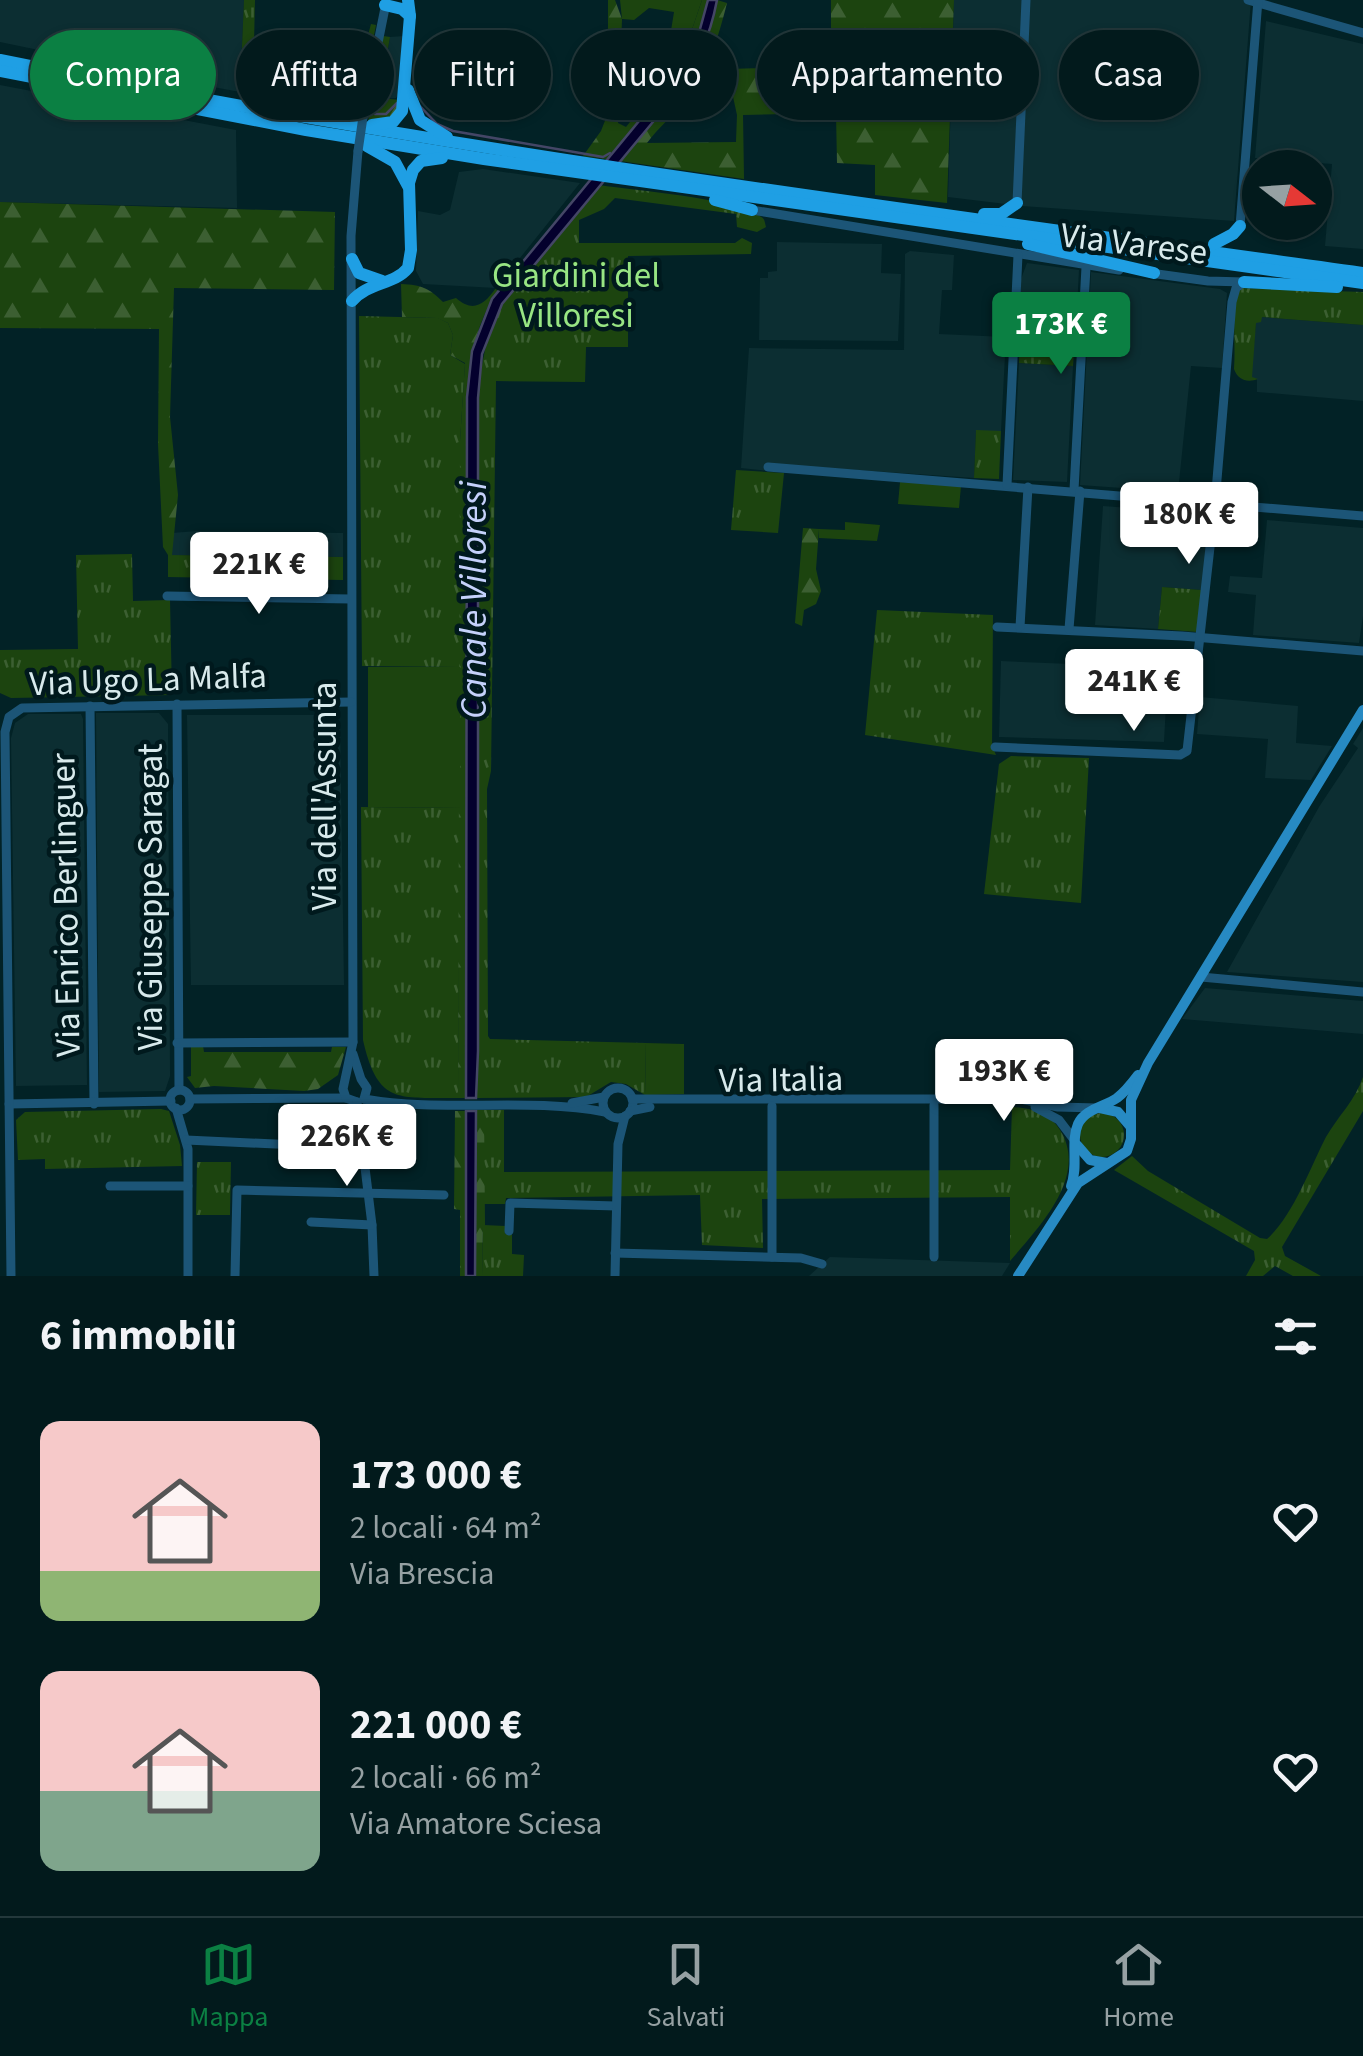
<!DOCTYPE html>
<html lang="it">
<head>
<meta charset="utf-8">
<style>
	body { margin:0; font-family:"Source Sans 3",sans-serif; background:#102729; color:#f1f3f6; height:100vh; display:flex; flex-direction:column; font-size:38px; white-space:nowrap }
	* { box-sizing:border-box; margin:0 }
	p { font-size:32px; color:#96a1a3 }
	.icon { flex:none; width:55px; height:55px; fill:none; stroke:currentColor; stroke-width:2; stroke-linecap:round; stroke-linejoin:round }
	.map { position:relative; height:1276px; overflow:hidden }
	.side { display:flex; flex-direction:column; background:#021a1c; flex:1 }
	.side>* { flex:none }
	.hud { position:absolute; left:30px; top:30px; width:1305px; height:90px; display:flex; gap:20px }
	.needle { width:65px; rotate:107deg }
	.tools { position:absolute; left:1242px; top:150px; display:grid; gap:20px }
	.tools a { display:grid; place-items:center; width:90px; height:90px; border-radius:50%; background:#021a1c; box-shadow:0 2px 8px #0004,0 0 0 2px #23383b; font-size:50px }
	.price { position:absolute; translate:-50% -85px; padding:0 22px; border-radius:10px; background:#fff; color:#222; font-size:32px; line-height:65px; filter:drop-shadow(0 2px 5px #0008) }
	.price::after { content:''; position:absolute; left:50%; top:60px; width:30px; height:22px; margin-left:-15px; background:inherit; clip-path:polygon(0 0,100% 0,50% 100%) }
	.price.active { background:#0b8043; color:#fff }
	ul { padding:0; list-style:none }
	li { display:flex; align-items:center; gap:30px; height:250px; padding:0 40px }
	li span { display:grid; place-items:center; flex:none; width:280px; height:200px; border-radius:20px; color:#555 }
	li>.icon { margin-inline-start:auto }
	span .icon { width:120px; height:120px; fill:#fffc; stroke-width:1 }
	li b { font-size:42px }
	h2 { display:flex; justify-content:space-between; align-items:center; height:120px; padding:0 40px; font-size:42px }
	.pill { padding:0 35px; border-radius:45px; background:#021a1c; box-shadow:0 2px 8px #0004,0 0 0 2px #23383b; font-size:35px; line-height:90px }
	.pill.active { background:#0b8043; color:#fff }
	.dock { display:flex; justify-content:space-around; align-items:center; height:140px; border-top:2px solid #23383b; background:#021a1c; font-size:28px; color:#96a1a3 }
	.dock a { display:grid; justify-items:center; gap:5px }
	.dock .active { color:#0b8043 }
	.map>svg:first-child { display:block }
</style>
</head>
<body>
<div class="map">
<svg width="1363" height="1276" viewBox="0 0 1363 1276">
	<defs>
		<pattern id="grass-tufts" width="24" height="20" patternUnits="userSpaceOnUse" patternTransform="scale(2.5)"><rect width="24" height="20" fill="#1c440f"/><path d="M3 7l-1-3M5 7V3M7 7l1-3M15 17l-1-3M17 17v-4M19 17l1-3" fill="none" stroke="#3c5f32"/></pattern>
		<pattern id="forest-firs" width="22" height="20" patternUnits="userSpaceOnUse" patternTransform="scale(2.5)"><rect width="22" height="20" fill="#1c440f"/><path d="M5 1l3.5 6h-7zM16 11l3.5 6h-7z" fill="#3c5f32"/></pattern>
	</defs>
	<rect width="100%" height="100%" fill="#022226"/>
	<g fill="#0c2e32">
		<path d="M0 0H244L240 92 79 62 72 37 67 36 60 35 58 49 53 53 0 42Z"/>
		<path d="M954 0H1251L1234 221 1022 206 948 197Z"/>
		<path d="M1266 21 1363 44V249L1325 246 1332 164 1255 158Z"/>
		<path d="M404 36 400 92 396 98 379 99 390 37Z"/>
		<path d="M0 85 236 130 237 208 0 202Z"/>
		<path d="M483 169 580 183 496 288 423 284 416 271 418 211 440 215 450 210 459 172Z"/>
		<path d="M777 242 882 244 881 273 901 274 898 341 759 340 760 278H768V272L777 271Z"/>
		<path d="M910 251 954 255 952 290H942L939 334 1006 337 1001 431H976L974 478 769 464 768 471 741 468 749 348 904 350 905 254Z"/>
		<path d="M1027 263 1079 270 1076 326 1020 322 1021 279Z"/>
		<path d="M1091 272 1220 289 1227 293 1222 368 1191 366 1178 492 1080 485Z"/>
		<path d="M1261 317 1363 325V401L1257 392V379L1251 378 1256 322Z"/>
		<path d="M1019 363 1073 366 1067 482 1013 480Z"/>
		<path d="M1103 506 1210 514 1202 590 1162 587 1158 629 1095 625Z"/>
		<path d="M1267 520 1363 528V616L1359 643 1253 635 1256 595 1228 592 1230 576 1262 578Z"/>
		<path d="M197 531 343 533V557L172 555V533Z"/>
		<path d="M1001 661 1168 668 1164 742 999 737Z"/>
		<path d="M1200 697 1298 706 1296 743 1332 746 1311 780 1265 778 1268 739 1197 734Z"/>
		<path d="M96 713H159L168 724 170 1076 165 1091 99 1092Z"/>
		<path d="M28 714H81L83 719 87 1085 16 1086 11 738 15 723Z"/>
		<path d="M187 715H329L340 723 344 985H191Z"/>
		<path d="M1363 728V982L1227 972 1319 807 1358 748 1353 744Z"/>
		<path d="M1205 988 1363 1001V1034L1182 1019Z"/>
		<path d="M830 1257 1010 1263 1002 1276H809Z"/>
	</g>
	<g fill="url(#grass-tufts)">
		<path d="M244 0H255L253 85 300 92 320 37 367 39 371 24 376 25 358 116 240 92Z"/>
		<path d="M599 185C639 191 725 197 758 215 765 219 764 219 766 227L757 232 737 227 736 214 615 198 604 209 579 220V243H735L742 238 752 243 751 254 628 256V347H586L585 382 496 381 491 771 487 789 488 1036 490 1039 646 1043 645 1095 626 1084 611 1082 586 1097 476 1098 479 380 489 330 502 304Z"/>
		<path d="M1239 288 1363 292V325L1262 317 1261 322 1256 323 1252 377 1258 379C1247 383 1238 380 1234 369 1236 341 1231 316 1239 288Z"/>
		<path d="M359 316 438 318 448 323 453 335 450 355 465 364 460 441V667L362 666Z"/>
		<path d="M1020 322 1076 326 1073 366 1019 363Z"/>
		<path d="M976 430 1001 431 999 479 974 478Z"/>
		<path d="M736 470 784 473 778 533 731 530Z"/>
		<path d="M132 554 133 601 170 600 172 695 11 698 0 693V650L78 649 76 555Z"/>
		<path d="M168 555 343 557V580L168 577Z"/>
		<path d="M1162 587 1202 590 1198 632 1158 629Z"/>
		<path d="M877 610 993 615 992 746 996 755 865 735Z"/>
		<path d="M1011 756 1089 758 1081 903 984 894 999 764Z"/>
		<path d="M361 807 460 808 458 1098C399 1097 378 1106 363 1040Z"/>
		<path d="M1363 1077V1111L1282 1247 1285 1256 1321 1276H1293L1275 1266 1263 1276H1246L1255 1260 1254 1251 1114 1170 1132 1156 1148 1171 1260 1238 1267 1239C1293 1216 1310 1168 1326 1137 1338 1116 1355 1101 1363 1077Z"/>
		<path d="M1012 1107C1031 1108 1049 1112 1060 1130 1089 1176 1039 1227 1010 1261V1197L762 1199 763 1248 702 1245 700 1195 506 1198 505 1204H483L484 1110H504V1172L1010 1170Z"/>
		<path d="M161 1109 169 1111 180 1145 182 1166 45 1169V1159L18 1160 16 1120 25 1112Z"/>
		<circle cx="1102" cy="1135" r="22"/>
		<path d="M197 1162H231L230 1215H196Z"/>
		<path d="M483 1225 505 1226V1234H512V1254L524 1255 523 1276H482Z"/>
	</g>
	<g fill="url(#forest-firs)">
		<path d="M608 0H615L622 19 618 123 626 127 683 56 702 0H708C694 66 649 110 606 159L583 156 601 131 608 113Z"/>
		<path d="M717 0 727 3C718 39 708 70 685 100 674 115 658 128 647 143L736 142 737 115 727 69 831 66V0H954L947 203 875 195V165L837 163 836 113 743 115 744 179 620 161C663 111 705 67 717 0Z"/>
		<path d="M383 36 390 37 379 98 401 100 395 115 368 122Z"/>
		<path d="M0 202 335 212 334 290 174 288 170 417 178 495 172 555H168L163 547 158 444 159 329 0 328Z"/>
		<path d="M401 284C422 285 429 288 443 302L456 298C473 313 484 305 496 288L499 290C476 320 470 360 467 397L466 1098H458L460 441 465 363 450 355 453 335 448 323 437 318 402 317Z"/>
		<path d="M803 528 819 529 816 569 821 591 816 604 804 610 802 626 795 623Z"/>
		<path d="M191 1046H203L204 1052H331L332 1047H346L338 1075 318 1089 304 1091 214 1086 195 1088 187 1077 191 1076Z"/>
		<path d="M476 1110H484L485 1225 483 1226 482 1276H475Z"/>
		<path d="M455 1111H466V1276H460V1210L454 1209Z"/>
	</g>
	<g fill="#1c440f">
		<path d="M620 0H702L683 56 668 49 674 12 649 8 634 20 622 19Z"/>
		<path d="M900 482 961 486 959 508 898 504Z"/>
		<path d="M845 522 880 525 877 541 819 538V529L845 530Z"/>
		<path d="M368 667H460V808L368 807Z"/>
		<path d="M646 1043 684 1044V1094L645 1095Z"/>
	</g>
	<g fill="#04002d" stroke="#444666" stroke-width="2.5">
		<path d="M708 0H717C710 38 696 69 672 99L502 304 482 354 478 398V1051L476 1098H466L467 397 472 351 492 299 677 75 697 40Z"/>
		<path d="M466 1111H476L475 1276H466Z"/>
	</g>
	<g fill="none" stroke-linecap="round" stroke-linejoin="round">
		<g stroke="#444666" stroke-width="2.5">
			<path d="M418 104 437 124 453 131 603 157 610 153"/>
			<path d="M375 114H386L397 103"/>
		</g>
		<g stroke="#1c5577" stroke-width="9">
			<path d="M1248 0 1363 33"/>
			<path d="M363 117 386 3"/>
			<path d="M1017 203 1026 0"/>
			<path d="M752 210 1119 270"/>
			<path d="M1240 226 1258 0"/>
			<path d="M1150 273 1208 281 1244 282"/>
			<path d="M768 467 1363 516"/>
			<path d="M1007 485 1018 255"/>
			<path d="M1074 490 1086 267"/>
			<path d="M167 596 351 599"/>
			<path d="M997 627 1182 636 1363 651"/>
			<path d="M1020 627 1028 487"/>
			<path d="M1069 629 1080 491"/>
			<path d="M177 704 179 1090"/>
			<path d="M90 706 94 1104"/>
			<path d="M995 747 1180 755 1187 751 1215 503 1232 302 1236 288 1244 282"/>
			<path d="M1201 977 1363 992"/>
			<path d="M177 1043 353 1042"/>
			<path d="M353 1054 361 1079 367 1088 364 1099"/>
			<circle cx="618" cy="1103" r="15"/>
			<circle cx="180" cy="1100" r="10"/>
			<path d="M190 1099 346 1098"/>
			<path d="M364 1099C443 1113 526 1097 605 1112"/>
			<path d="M632 1099H1021L1058 1107 1097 1108"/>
			<path d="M357 1102 346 1098 343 1089 353 1042 351 236 358 151"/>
			<path d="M357 1102 372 1225 374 1276"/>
			<path d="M572 1103 604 1097"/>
			<path d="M9 1104 171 1101"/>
			<path d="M934 1105V1257"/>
			<path d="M772 1106V1257"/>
			<path d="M1035 1107 1059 1120 1075 1141"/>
			<path d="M176 1108 188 1149V1276"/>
			<path d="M630 1111 650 1107"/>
			<path d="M186 1140 362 1148"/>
			<path d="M110 1186H188"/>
			<path d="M311 1222 372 1225"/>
			<path d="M509 1231 510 1203 616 1206"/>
			<path d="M615 1253 801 1258 822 1264"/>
			<path d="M11 1276 5 732 9 717 22 708 351 702"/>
			<path d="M235 1276 237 1190 444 1195"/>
			<path d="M615 1276 618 1144 625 1116"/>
		</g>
		<g stroke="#278ac3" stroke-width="10">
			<path d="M1100 1108 1118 1112 1130 1126"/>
			<path d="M1077 1145 1090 1160 1107 1163"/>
			<path d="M1071 1186C1079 1166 1070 1142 1078 1124 1085 1109 1104 1107 1117 1098 1125 1092 1132 1083 1138 1075"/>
			<path d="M1018 1276 1078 1183 1127 1151 1131 1139V1100L1148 1063 1363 710"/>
		</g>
		<g stroke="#1f9fe4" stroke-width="12">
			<path d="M385 5 402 9 410 16"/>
			<path d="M0 60C451 152 907 209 1363 273"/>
			<path d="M0 71 306 130 484 159 1363 283"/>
			<path d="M408 90 420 120 447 137"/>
			<path d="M372 125 393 122 402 111 410 16 408 0"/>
			<path d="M367 146 395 162 408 186"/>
			<path d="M715 200 752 210"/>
			<path d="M984 214H1001L1017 203"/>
			<path d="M1028 244 1154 273"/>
			<path d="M1214 244 1233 234 1240 226"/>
			<path d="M352 259 359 273 382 281"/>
			<path d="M1244 282 1337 287"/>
			<path d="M352 301C368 282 394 285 408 268L411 250 409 183 413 170 421 161 442 158"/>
		</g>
		<path stroke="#1c5577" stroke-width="9" d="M358 151 363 117"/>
	</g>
	<g text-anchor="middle" stroke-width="9" stroke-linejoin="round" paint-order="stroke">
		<g font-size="35" fill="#d8eaec" stroke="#00191d">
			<text transform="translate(1134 243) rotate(7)" y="12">Via Varese</text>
			<text transform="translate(148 679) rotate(-2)" y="12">Via Ugo La Malfa</text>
			<text transform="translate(324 796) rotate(-90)" y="12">Via dell'Assunta</text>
			<text transform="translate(150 897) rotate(-90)" y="12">Via Giuseppe Saragat</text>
			<text transform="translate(65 905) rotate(-91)" y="12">Via Enrico Berlinguer</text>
			<text transform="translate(781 1079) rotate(-1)" y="12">Via Italia</text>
		</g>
		<g font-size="35" fill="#98e583" stroke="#00191d">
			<text x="576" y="287">Giardini del<tspan x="576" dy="40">Villoresi</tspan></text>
		</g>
		<g font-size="38" font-style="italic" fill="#c5d1fb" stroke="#00191d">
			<text transform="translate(473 600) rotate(-90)" y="13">Canale Villoresi</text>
		</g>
	</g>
</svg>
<div class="tools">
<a><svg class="needle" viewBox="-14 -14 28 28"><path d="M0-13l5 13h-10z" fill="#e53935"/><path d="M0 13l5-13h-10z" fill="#96a1a3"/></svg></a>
</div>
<b class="price active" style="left:1061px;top:377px">173K €</b>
<b class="price" style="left:1189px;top:567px">180K €</b>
<b class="price" style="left:259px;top:617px">221K €</b>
<b class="price" style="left:1134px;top:734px">241K €</b>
<b class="price" style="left:1004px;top:1124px">193K €</b>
<b class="price" style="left:347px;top:1189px">226K €</b>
<div class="hud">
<a class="pill active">Compra</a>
<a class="pill">Affitta</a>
<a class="pill">Filtri</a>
<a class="pill">Nuovo</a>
<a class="pill">Appartamento</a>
<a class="pill">Casa</a>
</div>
</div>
<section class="side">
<h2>6 immobili<svg class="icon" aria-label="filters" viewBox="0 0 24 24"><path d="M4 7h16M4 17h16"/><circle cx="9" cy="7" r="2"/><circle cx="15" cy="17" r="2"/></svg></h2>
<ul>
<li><span style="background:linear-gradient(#f6c9c9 75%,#8fb573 0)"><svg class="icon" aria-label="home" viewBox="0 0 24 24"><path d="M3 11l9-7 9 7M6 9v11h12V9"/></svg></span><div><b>173 000 €</b><p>2 locali · 64 m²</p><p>Via Brescia</p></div><svg class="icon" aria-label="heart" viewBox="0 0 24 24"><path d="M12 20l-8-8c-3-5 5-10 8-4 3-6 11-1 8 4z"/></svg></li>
<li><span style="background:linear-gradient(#f6c9c9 60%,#7fa58c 0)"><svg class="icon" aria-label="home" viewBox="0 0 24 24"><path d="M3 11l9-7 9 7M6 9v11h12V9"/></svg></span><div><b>221 000 €</b><p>2 locali · 66 m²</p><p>Via Amatore Sciesa</p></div><svg class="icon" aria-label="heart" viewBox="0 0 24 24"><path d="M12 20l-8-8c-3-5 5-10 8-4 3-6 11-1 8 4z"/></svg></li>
</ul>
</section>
<nav class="dock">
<a class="active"><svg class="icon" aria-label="map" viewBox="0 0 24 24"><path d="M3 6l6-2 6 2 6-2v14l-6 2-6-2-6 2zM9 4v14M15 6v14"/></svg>Mappa</a>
<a><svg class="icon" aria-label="saved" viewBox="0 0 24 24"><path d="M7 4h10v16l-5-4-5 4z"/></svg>Salvati</a>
<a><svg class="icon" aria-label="home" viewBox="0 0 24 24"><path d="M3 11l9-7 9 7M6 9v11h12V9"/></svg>Home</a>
</nav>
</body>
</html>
